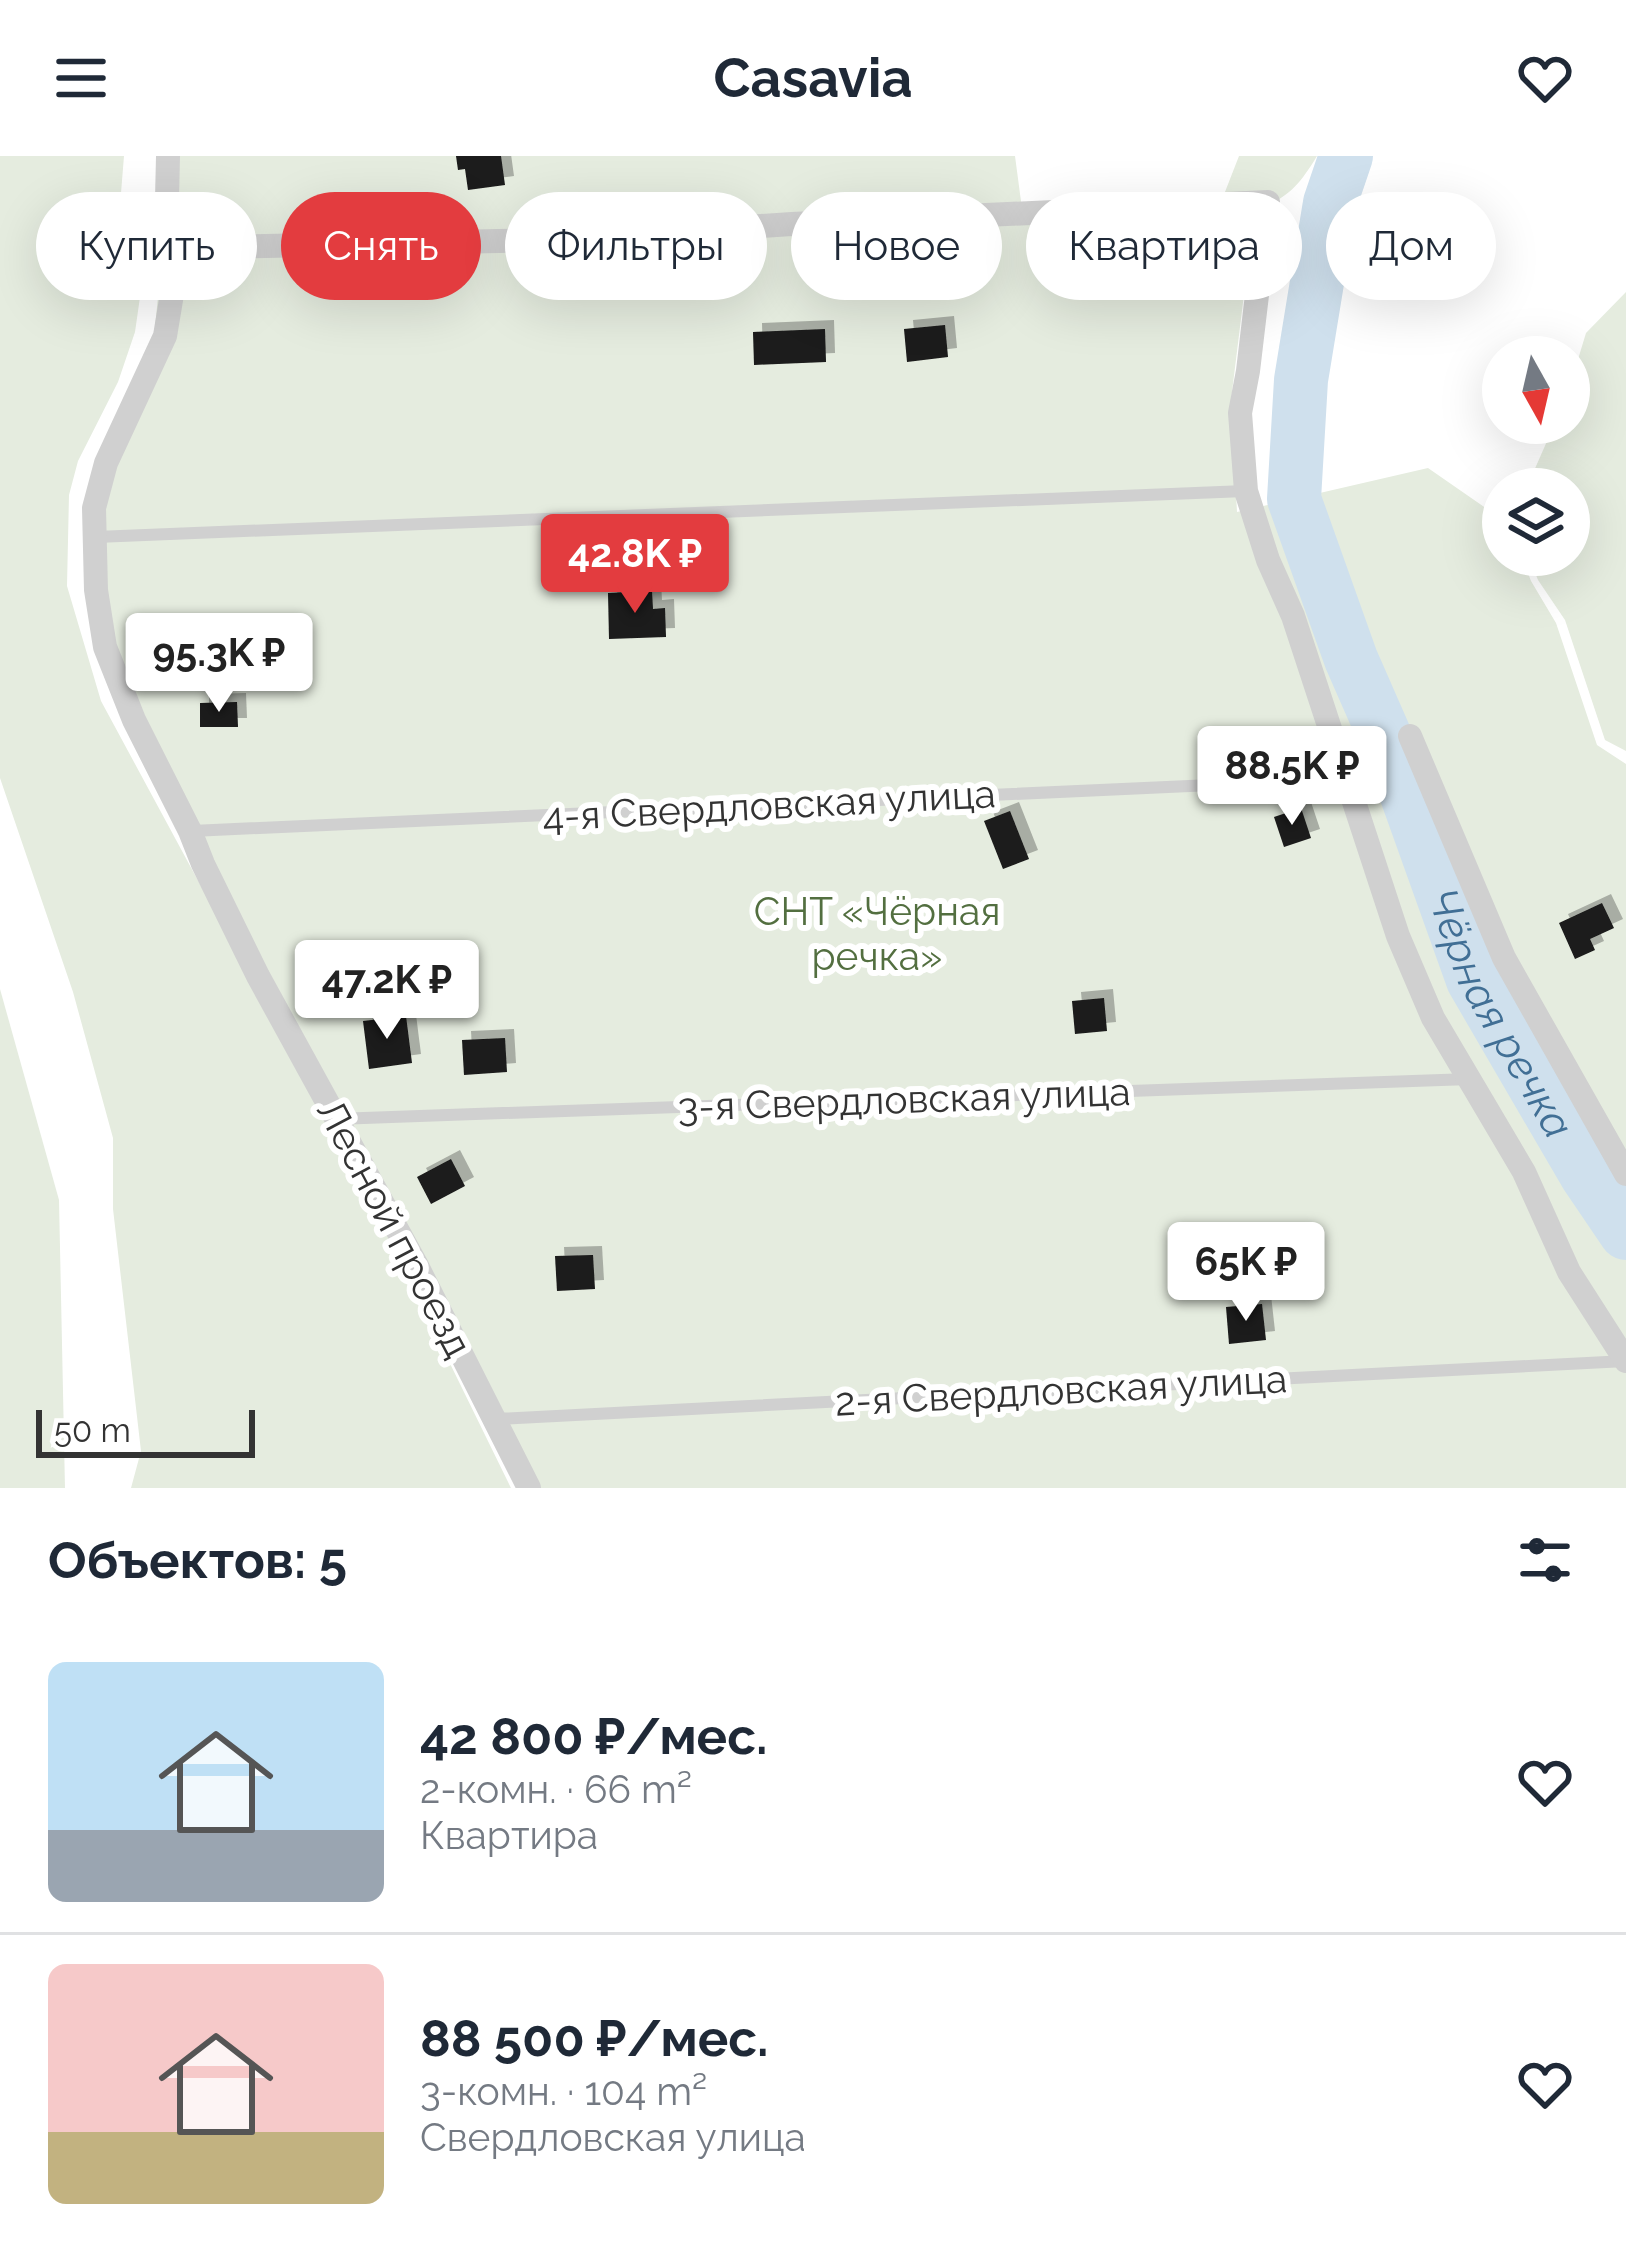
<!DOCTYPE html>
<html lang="ru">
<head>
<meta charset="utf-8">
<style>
	body { margin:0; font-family:Raleway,sans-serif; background:#f2f2f3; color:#1f2937; height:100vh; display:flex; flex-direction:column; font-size:45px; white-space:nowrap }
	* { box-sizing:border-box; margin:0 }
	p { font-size:39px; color:#747a83 }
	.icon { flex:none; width:66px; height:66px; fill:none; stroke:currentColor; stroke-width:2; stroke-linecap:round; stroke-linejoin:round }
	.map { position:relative; height:1332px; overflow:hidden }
	.sheet { display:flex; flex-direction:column; background:#fff; flex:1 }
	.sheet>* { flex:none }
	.guide { position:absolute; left:36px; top:36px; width:1554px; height:108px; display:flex; gap:24px }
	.needle { width:78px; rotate:172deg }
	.buttons { position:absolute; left:1482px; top:180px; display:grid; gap:24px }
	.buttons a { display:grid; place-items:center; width:108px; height:108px; border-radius:50%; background:#fff; box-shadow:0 12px 48px #0002; font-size:60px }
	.scale { position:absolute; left:36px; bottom:30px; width:219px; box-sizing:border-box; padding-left:12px; border:6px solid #333; border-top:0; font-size:33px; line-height:42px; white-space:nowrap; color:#333; -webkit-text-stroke:9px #fff; paint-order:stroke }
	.price { position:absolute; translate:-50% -102px; padding:0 27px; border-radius:12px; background:#fff; color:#222; font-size:39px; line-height:78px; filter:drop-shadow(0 3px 6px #0008) }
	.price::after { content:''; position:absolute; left:50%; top:72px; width:36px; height:27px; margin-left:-18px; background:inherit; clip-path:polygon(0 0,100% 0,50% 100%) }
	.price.on { background:#e33c3f; color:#fff }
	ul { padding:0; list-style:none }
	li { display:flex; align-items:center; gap:36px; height:300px; padding:0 48px }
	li+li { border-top:3px solid #e0e1e3 }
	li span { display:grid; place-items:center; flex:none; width:336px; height:240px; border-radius:18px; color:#555 }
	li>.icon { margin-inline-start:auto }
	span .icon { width:144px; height:144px; fill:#fffc; stroke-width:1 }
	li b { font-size:51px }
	h2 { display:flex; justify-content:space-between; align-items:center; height:144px; padding:0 48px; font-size:51px }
	.tag { padding:0 42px; border-radius:54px; background:#fff; box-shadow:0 12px 48px #0002; font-size:42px; line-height:108px }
	.tag.on { background:#e33c3f; color:#fff }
	header { display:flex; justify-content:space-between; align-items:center; height:156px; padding:0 48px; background:#fff; font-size:54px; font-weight:700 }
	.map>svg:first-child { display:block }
</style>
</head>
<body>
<header><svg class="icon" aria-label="menu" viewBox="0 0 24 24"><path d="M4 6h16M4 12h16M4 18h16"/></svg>Casavia<svg class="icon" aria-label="heart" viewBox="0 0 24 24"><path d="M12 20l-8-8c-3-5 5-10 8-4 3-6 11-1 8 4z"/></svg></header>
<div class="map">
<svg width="1626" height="1332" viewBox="0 0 1626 1332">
	<defs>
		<filter id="shadow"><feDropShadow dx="9" dy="-9" stdDeviation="0" flood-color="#0004"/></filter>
	</defs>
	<rect width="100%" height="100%" fill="#fff"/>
	<g fill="#e5ecdf">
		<path d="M0 0H124L121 37 126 78 142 127 135 176 118 226 78 305 69 339 67 430 101 545 363 1030 511 1332H131L141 1295 113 1053V982L73 836 0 622Z"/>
		<path d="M172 0H1015L1024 68 1216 59 1239 0H1317C1297 33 1288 40 1254 57L1231 244 1237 356 1428 312 1503 364V399H1521L1531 425 1556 467 1597 589 1626 608V1332H539L261 815 109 484 101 346 154 181Z"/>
		<path d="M1626 136V595L1605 584 1565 464 1538 424 1528 399H1569V333H1526L1555 267H1569V233L1586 177Z"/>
		<path d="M0 833 59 1044 65 1332H0Z"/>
	</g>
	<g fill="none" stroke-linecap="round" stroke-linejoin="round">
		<path stroke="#cfe0ed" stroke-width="54" id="s1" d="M1346 0 1330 47 1301 224 1294 343 1351 503 1390 592 1473 824 1586 1018 1626 1077"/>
	</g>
	<g fill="#1a1a1a" filter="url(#shadow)">
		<path d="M456 0H501L505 29 468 34 465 13 458 14Z"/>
		<path d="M945 169 948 201 907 206 904 173Z"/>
		<path d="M825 173 826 206 754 209 753 176Z"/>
		<path d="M652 435 653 453 665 452 666 481 609 483 608 437Z"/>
		<path d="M237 546 238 571H200V547Z"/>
		<path d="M1301 652 1311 682 1284 691 1274 661Z"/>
		<path d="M1010 655 1029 703 1003 713 984 665Z"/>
		<path d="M1602 747 1614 772 1590 783 1595 794 1575 803 1559 767Z"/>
		<path d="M1104 842 1107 875 1075 878 1072 845Z"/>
		<path d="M406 860 412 907 369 913 363 865Z"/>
		<path d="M505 882 507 916 464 919 462 884Z"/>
		<path d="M451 1003 465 1030 431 1048 417 1021Z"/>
		<path d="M593 1099 595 1133 557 1135 555 1100Z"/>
		<path d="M1262 1148 1266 1184 1229 1188 1226 1151Z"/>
	</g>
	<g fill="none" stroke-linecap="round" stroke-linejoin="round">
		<g stroke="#d0d0d0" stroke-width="12">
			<path d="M96 381 1245 335"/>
			<path d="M192 675 1346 623"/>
			<path d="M336 963 1470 923"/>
			<path d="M496 1263 1626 1205"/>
		</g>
		<g stroke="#d0d0d0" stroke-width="24">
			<path d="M168 0 167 43 175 92 173 132 165 180 106 307 94 352 96 434 105 491 134 564 190 675 203 708 258 820 416 1108 529 1332"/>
			<path d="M175 92 547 84 792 68 1268 46 1248 215 1240 257 1246 335 1268 404 1293 460 1398 780 1433 862 1524 1016 1569 1116 1626 1205"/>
			<path d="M1410 580 1504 802 1626 1018"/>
		</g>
	</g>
	<g text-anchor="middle" stroke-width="12" stroke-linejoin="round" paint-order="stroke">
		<g font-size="39" fill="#333" stroke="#fff">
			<text transform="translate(769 649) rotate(-3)" y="14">4-я Свердловская улица</text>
			<text transform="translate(904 943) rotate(-2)" y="14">3-я Свердловская улица</text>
			<text transform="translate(395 1072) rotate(62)" y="14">Лесной проезд</text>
			<text transform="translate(1061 1234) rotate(-3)" y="14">2-я Свердловская улица</text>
		</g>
		<g font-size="39" fill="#536f40" stroke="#fff">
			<text x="877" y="769">СНТ «Чёрная<tspan x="877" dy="45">речка»</tspan></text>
		</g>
		<g font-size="42" font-style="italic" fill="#416f95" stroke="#fff">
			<text dy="15" stroke="none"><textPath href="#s1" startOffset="903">Чёрная речка</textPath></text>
		</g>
	</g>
</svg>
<div class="buttons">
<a><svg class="needle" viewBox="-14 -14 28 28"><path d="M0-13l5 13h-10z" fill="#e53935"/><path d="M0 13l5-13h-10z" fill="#747a83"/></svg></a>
<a><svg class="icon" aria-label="layers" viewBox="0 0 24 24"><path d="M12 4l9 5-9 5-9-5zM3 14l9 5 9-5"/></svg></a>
</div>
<div class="scale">50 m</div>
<b class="price on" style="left:635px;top:460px">42.8K ₽</b>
<b class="price" style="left:219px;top:559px">95.3K ₽</b>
<b class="price" style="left:1292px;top:672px">88.5K ₽</b>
<b class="price" style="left:387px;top:886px">47.2K ₽</b>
<b class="price" style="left:1246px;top:1168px">65K ₽</b>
<div class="guide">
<a class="tag">Купить</a>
<a class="tag on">Снять</a>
<a class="tag">Фильтры</a>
<a class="tag">Новое</a>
<a class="tag">Квартира</a>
<a class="tag">Дом</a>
</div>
</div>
<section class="sheet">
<h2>Объектов: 5<svg class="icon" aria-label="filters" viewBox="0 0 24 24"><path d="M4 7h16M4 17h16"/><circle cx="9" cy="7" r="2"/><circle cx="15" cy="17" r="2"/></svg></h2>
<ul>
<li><span style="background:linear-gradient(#bfe0f5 70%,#9aa5b1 0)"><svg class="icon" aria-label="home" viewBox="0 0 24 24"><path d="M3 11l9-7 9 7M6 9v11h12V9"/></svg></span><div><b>42 800 ₽/мес.</b><p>2-комн. · 66 m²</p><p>Квартира</p></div><svg class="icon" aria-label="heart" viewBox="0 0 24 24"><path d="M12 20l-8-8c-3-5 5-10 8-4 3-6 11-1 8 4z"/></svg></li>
<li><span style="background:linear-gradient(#f6c9c9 70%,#c2b280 0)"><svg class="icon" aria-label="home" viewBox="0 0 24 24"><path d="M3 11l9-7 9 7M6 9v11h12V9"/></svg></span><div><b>88 500 ₽/мес.</b><p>3-комн. · 104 m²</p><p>Свердловская улица</p></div><svg class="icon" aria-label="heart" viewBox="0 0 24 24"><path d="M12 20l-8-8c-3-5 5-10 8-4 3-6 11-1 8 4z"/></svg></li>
</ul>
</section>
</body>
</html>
